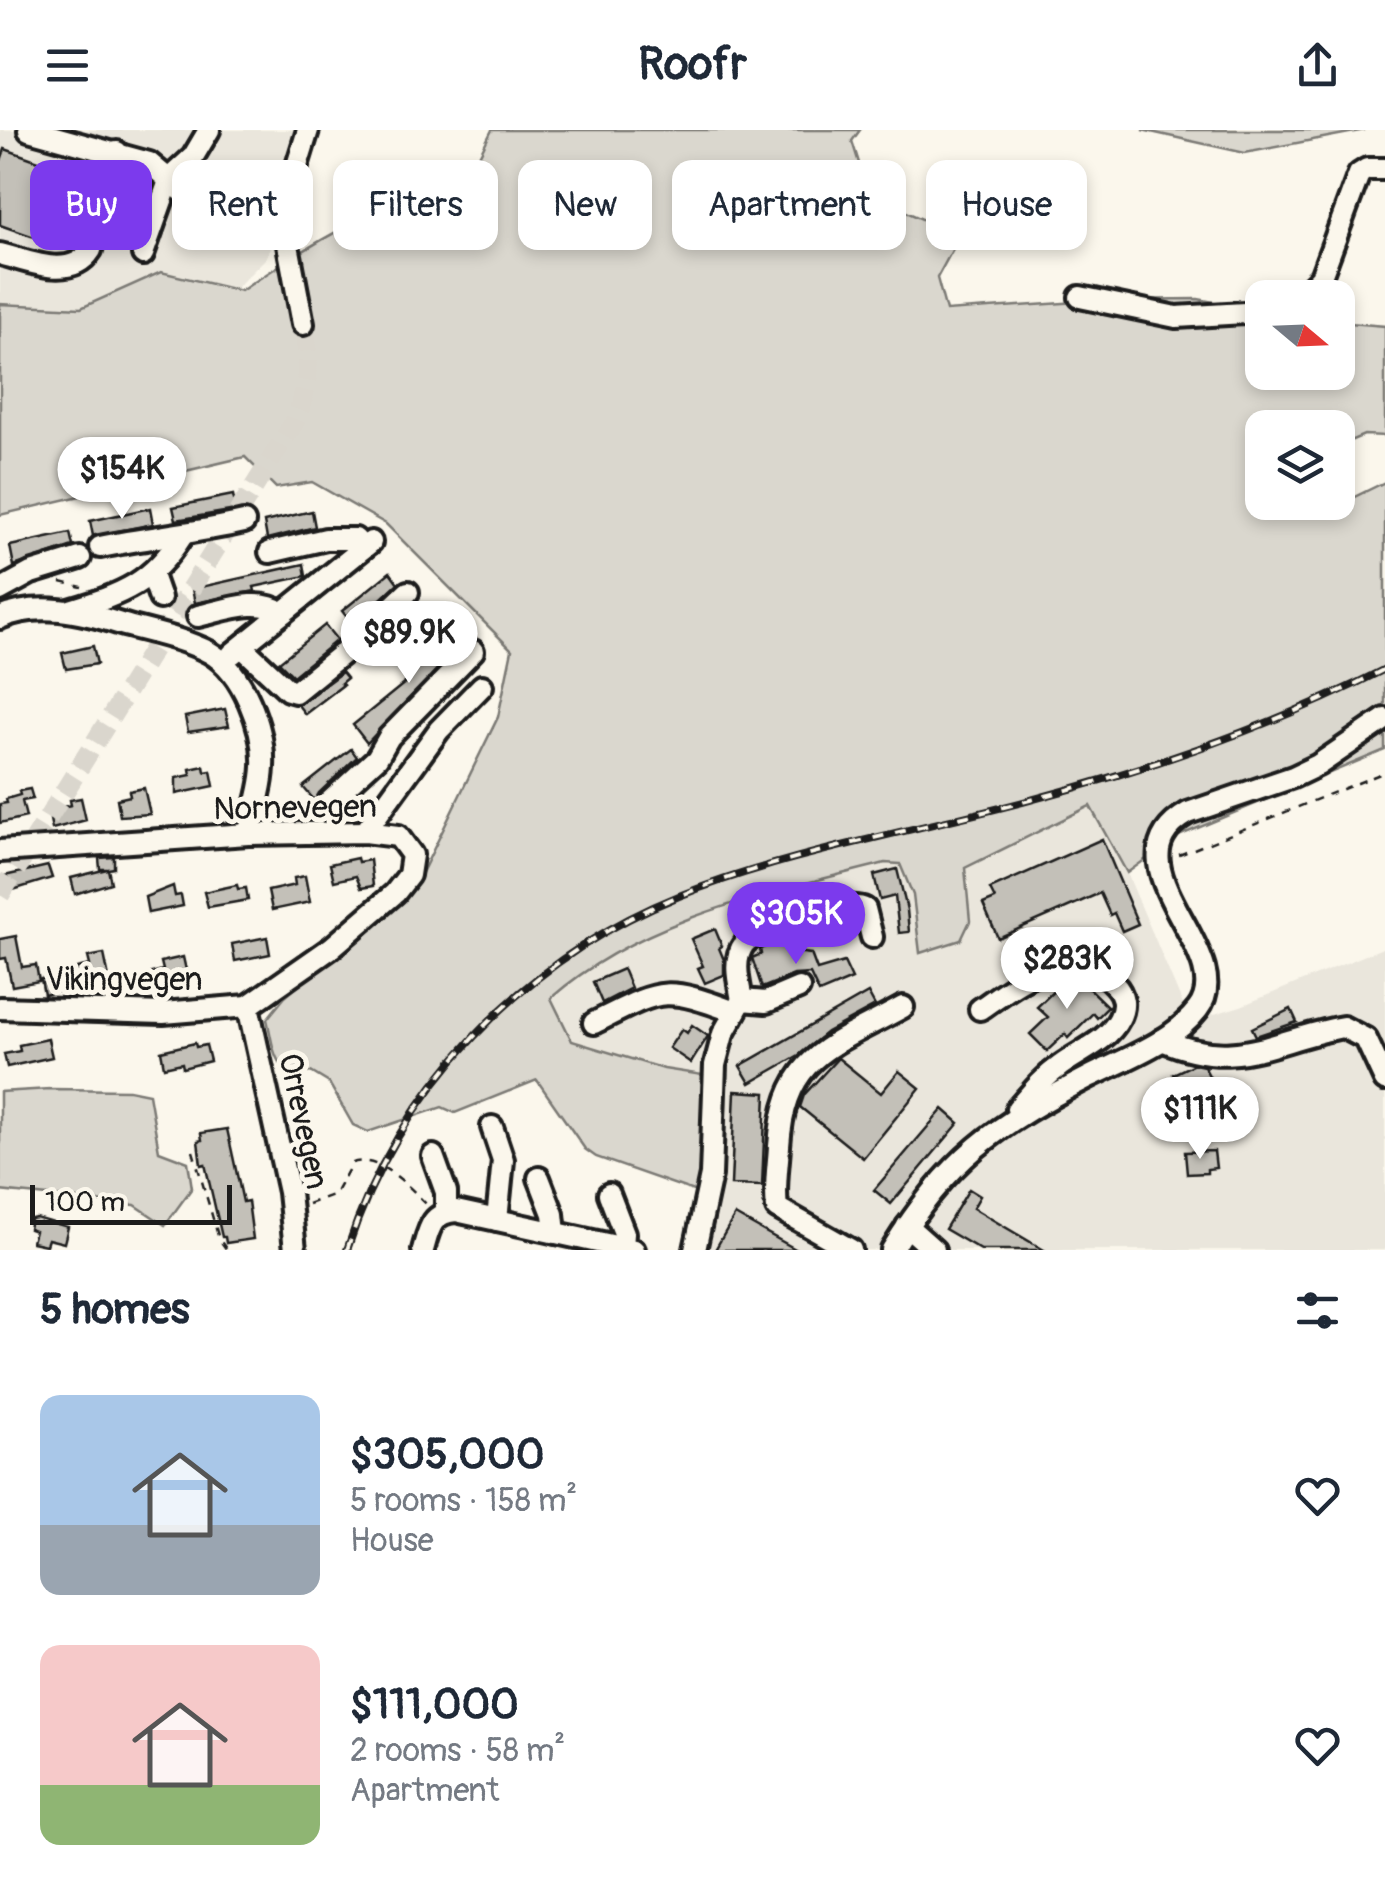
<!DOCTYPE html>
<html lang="en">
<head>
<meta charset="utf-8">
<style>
	body { margin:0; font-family:Pangolin,sans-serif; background:#f2f2f3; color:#1f2937; height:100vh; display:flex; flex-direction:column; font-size:38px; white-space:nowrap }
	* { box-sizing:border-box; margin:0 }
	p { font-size:32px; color:#747a83 }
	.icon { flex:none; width:55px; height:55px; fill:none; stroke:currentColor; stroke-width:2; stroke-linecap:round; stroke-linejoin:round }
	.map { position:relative; height:1120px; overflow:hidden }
	.details { display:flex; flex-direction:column; background:#fff; flex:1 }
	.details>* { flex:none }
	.guide { position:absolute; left:30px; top:30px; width:1325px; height:90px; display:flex; gap:20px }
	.needle { width:65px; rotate:109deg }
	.buttons { position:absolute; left:1245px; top:150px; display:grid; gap:20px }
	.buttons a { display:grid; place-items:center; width:110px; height:110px; border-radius:20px; background:#fff; box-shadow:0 5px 15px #0003; font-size:50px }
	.scale { position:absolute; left:30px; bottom:25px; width:202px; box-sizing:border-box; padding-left:10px; border:5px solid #1c1c1c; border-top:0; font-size:28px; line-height:35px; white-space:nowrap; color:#1c1c1c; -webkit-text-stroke:8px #fbf7ec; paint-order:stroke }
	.price { position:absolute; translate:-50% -85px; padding:0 22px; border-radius:35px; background:#fff; color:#222; font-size:32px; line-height:65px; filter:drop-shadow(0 2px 5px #0008) }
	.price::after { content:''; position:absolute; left:50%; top:60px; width:30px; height:22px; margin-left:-15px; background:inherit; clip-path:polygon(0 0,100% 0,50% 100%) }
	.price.selected { background:#7c3aed; color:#fff }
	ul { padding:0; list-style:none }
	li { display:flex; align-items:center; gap:30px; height:250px; padding:0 40px }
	li span { display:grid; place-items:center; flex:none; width:280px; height:200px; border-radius:20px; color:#555 }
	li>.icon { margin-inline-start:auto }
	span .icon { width:120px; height:120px; fill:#fffc; stroke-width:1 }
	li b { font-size:42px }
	h2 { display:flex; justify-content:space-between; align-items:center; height:120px; padding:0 40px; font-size:42px }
	.chip { padding:0 35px; border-radius:20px; background:#fff; box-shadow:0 5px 15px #0003; font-size:35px; line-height:90px }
	.chip.selected { background:#7c3aed; color:#fff }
	header { display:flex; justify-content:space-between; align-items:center; height:130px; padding:0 40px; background:#fff; font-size:45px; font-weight:700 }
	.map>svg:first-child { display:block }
</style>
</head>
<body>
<header><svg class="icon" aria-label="menu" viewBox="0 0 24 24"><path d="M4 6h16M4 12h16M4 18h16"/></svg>Roofr<svg class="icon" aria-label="share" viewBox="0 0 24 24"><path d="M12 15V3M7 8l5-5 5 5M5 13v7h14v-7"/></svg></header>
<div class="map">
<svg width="1385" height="1120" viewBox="0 0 1385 1120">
	<rect width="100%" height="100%" fill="#fbf7ec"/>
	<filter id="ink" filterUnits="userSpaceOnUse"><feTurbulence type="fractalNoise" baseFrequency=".01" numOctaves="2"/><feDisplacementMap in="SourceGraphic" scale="20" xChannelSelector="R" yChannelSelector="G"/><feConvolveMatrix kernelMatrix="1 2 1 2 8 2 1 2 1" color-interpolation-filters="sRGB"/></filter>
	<g filter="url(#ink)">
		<g fill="#eae6dc">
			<path d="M0 0H305L267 127 234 160 161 142 81 178 0 174Z"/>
			<path d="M1091 675 1127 743 1184 877 1211 885 1241 876 1385 817V1120H687L711 1032 709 946 664 939 572 911 551 867 602 829 648 805 741 770 885 733 900 734 913 765 920 822 961 810 970 791 969 755 964 738Z"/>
		</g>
		<g fill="#dad7ce" stroke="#7b7a75" stroke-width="2.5">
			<path d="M492 0H860L852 11 869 65 931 93 956 113 937 148 946 181 1108 170 1198 169 1262 181V242H1338V192L1385 196V306L1364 305 1338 316V298H1262V372L1340 374 1385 352V620L1176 707 1127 743 1090 676 965 738 970 791 961 810 920 823 913 765 900 734 885 733C769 763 643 787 551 868L572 911 664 939 709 946 702 1064 596 1027 585 1019 537 950 455 983 442 977 368 1002 353 995 329 953 311 942C273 950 274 917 267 889L285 867 409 764 419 749 498 587 512 520 386 394 312 352 276 358 245 327 0 385V174L81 178 161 142 241 161C313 111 393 69 474 36Z"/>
			<path d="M1142 0H1365L1245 23Z"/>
			<path d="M50 959 129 960 149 964 159 1021 188 1032 192 1058 165 1095 135 1075 0 1061V962Z"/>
		</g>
		<g fill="#c3c0b8" stroke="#1c1c1c" stroke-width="2.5">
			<path d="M5 19 78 45 72 62 90 68 76 116 56 109 54 114 0 95V33Z"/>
			<path d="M233 365 236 380 176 390 173 377Z"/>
			<path d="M150 378 153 394 93 406 90 391Z"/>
			<path d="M312 381 315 397 267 409 264 392Z"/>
			<path d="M70 403 73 416 14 436 10 416Z"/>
			<path d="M304 434 306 446 254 457 255 461 195 473 192 459Z"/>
			<path d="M390 442 398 453 353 495 342 481Z"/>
			<path d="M325 495 337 510 293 546 279 532Z"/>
			<path d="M456 499 465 510 367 613 353 595 411 548 405 540Z"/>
			<path d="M93 516 97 534 66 539 62 523Z"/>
			<path d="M342 542 347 548 341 553 343 555 305 584 298 575Z"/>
			<path d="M225 579 229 596 188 602 185 587Z"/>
			<path d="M351 619 357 627 319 663 315 671 303 657Z"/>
			<path d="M204 636 205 642 211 641 214 656 176 664V648L191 645 190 639Z"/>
			<path d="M144 658 150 684 120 686 117 669 130 666 129 661Z"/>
			<path d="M30 659 33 669 22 671 26 687 0 693V674L7 673 6 669 20 665 19 661Z"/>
			<path d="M81 668 86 690 52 699 48 680 71 675 70 670Z"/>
			<path d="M1102 709 1138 794 1122 801 1114 783 1110 785 1100 763 998 808 983 774 995 769 990 759Z"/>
			<path d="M114 727V738L108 739 111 753 75 764 71 748 107 739H100L99 728Z"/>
			<path d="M357 728 358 732 370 730 373 756 361 758 356 746 334 751 330 734Z"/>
			<path d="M48 736 52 748 0 764V747Z"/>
			<path d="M897 739 907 780 909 802 899 803 895 766 880 770 874 745Z"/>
			<path d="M305 746 310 772 272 780 268 761 295 755 294 748Z"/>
			<path d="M237 755 238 759 246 758 248 770 208 777 204 762Z"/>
			<path d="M173 756 175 766 181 765 183 776 148 783 145 767Z"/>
			<path d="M715 799 722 816 719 818 724 830V845L705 853 698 838 703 836 691 809Z"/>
			<path d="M16 806 22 837 36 835 39 851 12 856 6 828 0 829V809Z"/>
			<path d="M789 806 796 822 811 824 817 840 844 832 852 849 819 863 810 844 794 845 762 858 752 828 761 824 760 819Z"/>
			<path d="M267 807 270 824 235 831 232 814Z"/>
			<path d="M104 824 109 848 58 857 59 861 44 865 41 849 72 843 77 838 90 835 88 827Z"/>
			<path d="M183 827 188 849 155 856 152 843 163 840 161 832Z"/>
			<path d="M623 839 631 858 602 873 593 852Z"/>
			<path d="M1066 849H1079L1108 877 1097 888 1093 883 1068 908 1065 904 1047 921 1030 904 1048 887 1037 877Z"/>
			<path d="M868 863 875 876 827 902 799 925 750 953 740 936Z"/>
			<path d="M1291 879 1297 892 1256 906 1252 898Z"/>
			<path d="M692 895 708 906 691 933 669 918 682 899 687 903Z"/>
			<path d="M48 909 52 927 7 937 4 924 20 921 19 915Z"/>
			<path d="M195 913 196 917 206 915 210 931 183 938 182 933 164 937 161 921Z"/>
			<path d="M838 928 881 963 899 941 920 958 863 1028 800 977 804 965Z"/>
			<path d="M1194 934 1204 936 1224 975 1195 989 1173 944Z"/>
			<path d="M735 961 766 963 762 1056 731 1055Z"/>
			<path d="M943 979 959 993 891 1074 874 1060Z"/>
			<path d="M227 999 243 1072 248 1071 253 1109 226 1113 225 1107H222L205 1034 201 1035 198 1011 202 1010 201 1003Z"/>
			<path d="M1214 1021 1216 1038 1207 1039V1043L1187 1044 1185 1022Z"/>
			<path d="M969 1059 980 1066 973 1078 1044 1120H981L945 1099Z"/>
			<path d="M735 1085 749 1093 797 1120H715Z"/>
			<path d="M36 1088 68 1097 64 1113 48 1109 46 1115 32 1112 35 1101 29 1099 31 1089Z"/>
		</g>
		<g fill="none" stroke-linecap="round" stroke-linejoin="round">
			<path stroke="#dad6cd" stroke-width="20" stroke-dasharray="20 10" stroke-linecap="butt" d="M0 765 295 291C309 256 311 230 303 194"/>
			<g stroke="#1c1c1c" stroke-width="28">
				<g id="minor">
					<path d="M29 0 149 33 200 76"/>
					<path d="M0 124C29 131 71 151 91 120L117 22"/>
					<path d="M143 124 170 48 193 27 209 0"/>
					<path d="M1080 167 1176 187 1262 182"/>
					<path d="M1300 168 1321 147 1359 44 1367 39H1385"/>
					<path d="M303 194 285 99V75L308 0"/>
					<path d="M100 417C149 407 196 403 244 392"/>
					<path d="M270 422 326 409H355L363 418"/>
					<path d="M152 445 160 468"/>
					<path d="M0 460 31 443 80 428"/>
					<path d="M70 480C123 464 152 453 182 406"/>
					<path d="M198 486C226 480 258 466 283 483"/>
					<path d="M0 488C38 471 82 482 121 494 149 502 182 508 209 522 243 541 265 599 263 637 262 660 254 682 248 704"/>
					<path d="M242 517 288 560 295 562 342 524 408 462"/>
					<path d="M232 524 371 412"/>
					<path d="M328 673 377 628 389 607 473 521"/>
					<path d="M365 702 439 600 482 556"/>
					<path d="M0 721 248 704 365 702 398 706 412 725 409 745 395 763 331 818 248 876 163 883 0 878"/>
					<path d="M799 858 766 872 742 870C739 853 732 830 744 814 758 797 846 769 865 779L872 807"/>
					<path d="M248 876 289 1062 295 1120"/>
					<path d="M980 879C1018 853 1074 808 1114 854 1124 864 1126 876 1119 889 1108 911 1080 921 1060 936 1043 948 1031 963 1017 979"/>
					<path d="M594 893C662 859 662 855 735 882"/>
					<path d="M1162 910C1238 942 1271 910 1343 897L1366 909 1385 950"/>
					<path d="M492 997 503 1030 497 1090"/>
					<path d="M433 1026 446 1062V1081"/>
					<path d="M539 1048 553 1084 555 1103"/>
					<path d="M609 1064 624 1103 623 1117"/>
					<path d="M907 1096 934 1120"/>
					<path d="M423 1120C429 1099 431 1083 456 1081L634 1120"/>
					<path d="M695 1120 711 1045 715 935 723 904 742 870"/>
					<path d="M851 1120 777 1078C774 1058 778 1036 779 1016 785 924 831 917 903 877"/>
					<path d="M892 1120C948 1028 995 996 1089 947 1125 929 1173 912 1198 879 1241 823 1100 733 1188 683L1293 647 1318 635 1385 589"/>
				</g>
			</g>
			<g stroke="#1c1c1c" stroke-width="2.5" stroke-dasharray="8 8" stroke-linecap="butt">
				<path d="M61 452 82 457"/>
				<path d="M1179 725 1385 642"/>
				<path d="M193 1021 219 1109 227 1120"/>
				<path d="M308 1074 335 1064 352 1033C379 1024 410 1057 428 1076"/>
			</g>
			<use href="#minor" stroke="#fbf7ec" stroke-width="20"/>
			<g stroke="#1c1c1c" stroke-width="8">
				<path id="rail" d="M347 1120C398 961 524 828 679 766 786 723 910 702 1023 672 1148 639 1270 598 1385 539"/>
			</g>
			<use href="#rail" stroke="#fbf7ec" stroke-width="4" stroke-dasharray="11" stroke-linecap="butt"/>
		</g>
	</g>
	<g text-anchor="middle" stroke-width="10" stroke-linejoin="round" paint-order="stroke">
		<g font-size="32" fill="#1c1c1c" stroke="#fbf7ec">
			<text transform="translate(295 677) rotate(-1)" y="11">Nornevegen</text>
			<text x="124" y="860">Vikingvegen</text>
			<text transform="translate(304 991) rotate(78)" y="11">Orrevegen</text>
		</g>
	</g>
</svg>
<div class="buttons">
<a><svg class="needle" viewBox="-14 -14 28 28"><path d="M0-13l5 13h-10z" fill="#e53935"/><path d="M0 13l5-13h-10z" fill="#747a83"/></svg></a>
<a><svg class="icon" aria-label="layers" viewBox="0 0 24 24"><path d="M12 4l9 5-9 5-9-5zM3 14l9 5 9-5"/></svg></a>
</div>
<div class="scale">100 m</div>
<b class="price" style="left:122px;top:392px">$154K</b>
<b class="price" style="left:409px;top:556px">$89.9K</b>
<b class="price selected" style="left:796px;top:837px">$305K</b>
<b class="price" style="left:1067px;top:882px">$283K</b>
<b class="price" style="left:1200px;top:1032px">$111K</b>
<div class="guide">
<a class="chip selected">Buy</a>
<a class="chip">Rent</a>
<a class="chip">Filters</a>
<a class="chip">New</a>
<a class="chip">Apartment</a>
<a class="chip">House</a>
</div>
</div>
<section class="details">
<h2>5 homes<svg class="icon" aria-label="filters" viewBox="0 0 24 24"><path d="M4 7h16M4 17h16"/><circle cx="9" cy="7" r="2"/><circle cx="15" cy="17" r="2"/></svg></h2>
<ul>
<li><span style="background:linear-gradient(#a9c7e8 65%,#9aa5b1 0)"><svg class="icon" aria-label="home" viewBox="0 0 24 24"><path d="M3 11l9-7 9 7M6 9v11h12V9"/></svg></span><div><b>$305,000</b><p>5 rooms · 158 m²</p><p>House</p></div><svg class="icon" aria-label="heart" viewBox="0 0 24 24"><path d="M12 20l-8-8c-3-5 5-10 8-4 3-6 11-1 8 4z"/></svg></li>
<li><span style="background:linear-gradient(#f6c9c9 70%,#8fb573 0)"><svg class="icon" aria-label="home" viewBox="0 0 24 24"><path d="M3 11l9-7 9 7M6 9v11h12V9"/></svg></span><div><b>$111,000</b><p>2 rooms · 58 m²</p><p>Apartment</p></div><svg class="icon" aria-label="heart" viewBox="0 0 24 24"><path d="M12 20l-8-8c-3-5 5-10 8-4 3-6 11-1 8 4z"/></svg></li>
</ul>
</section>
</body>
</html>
